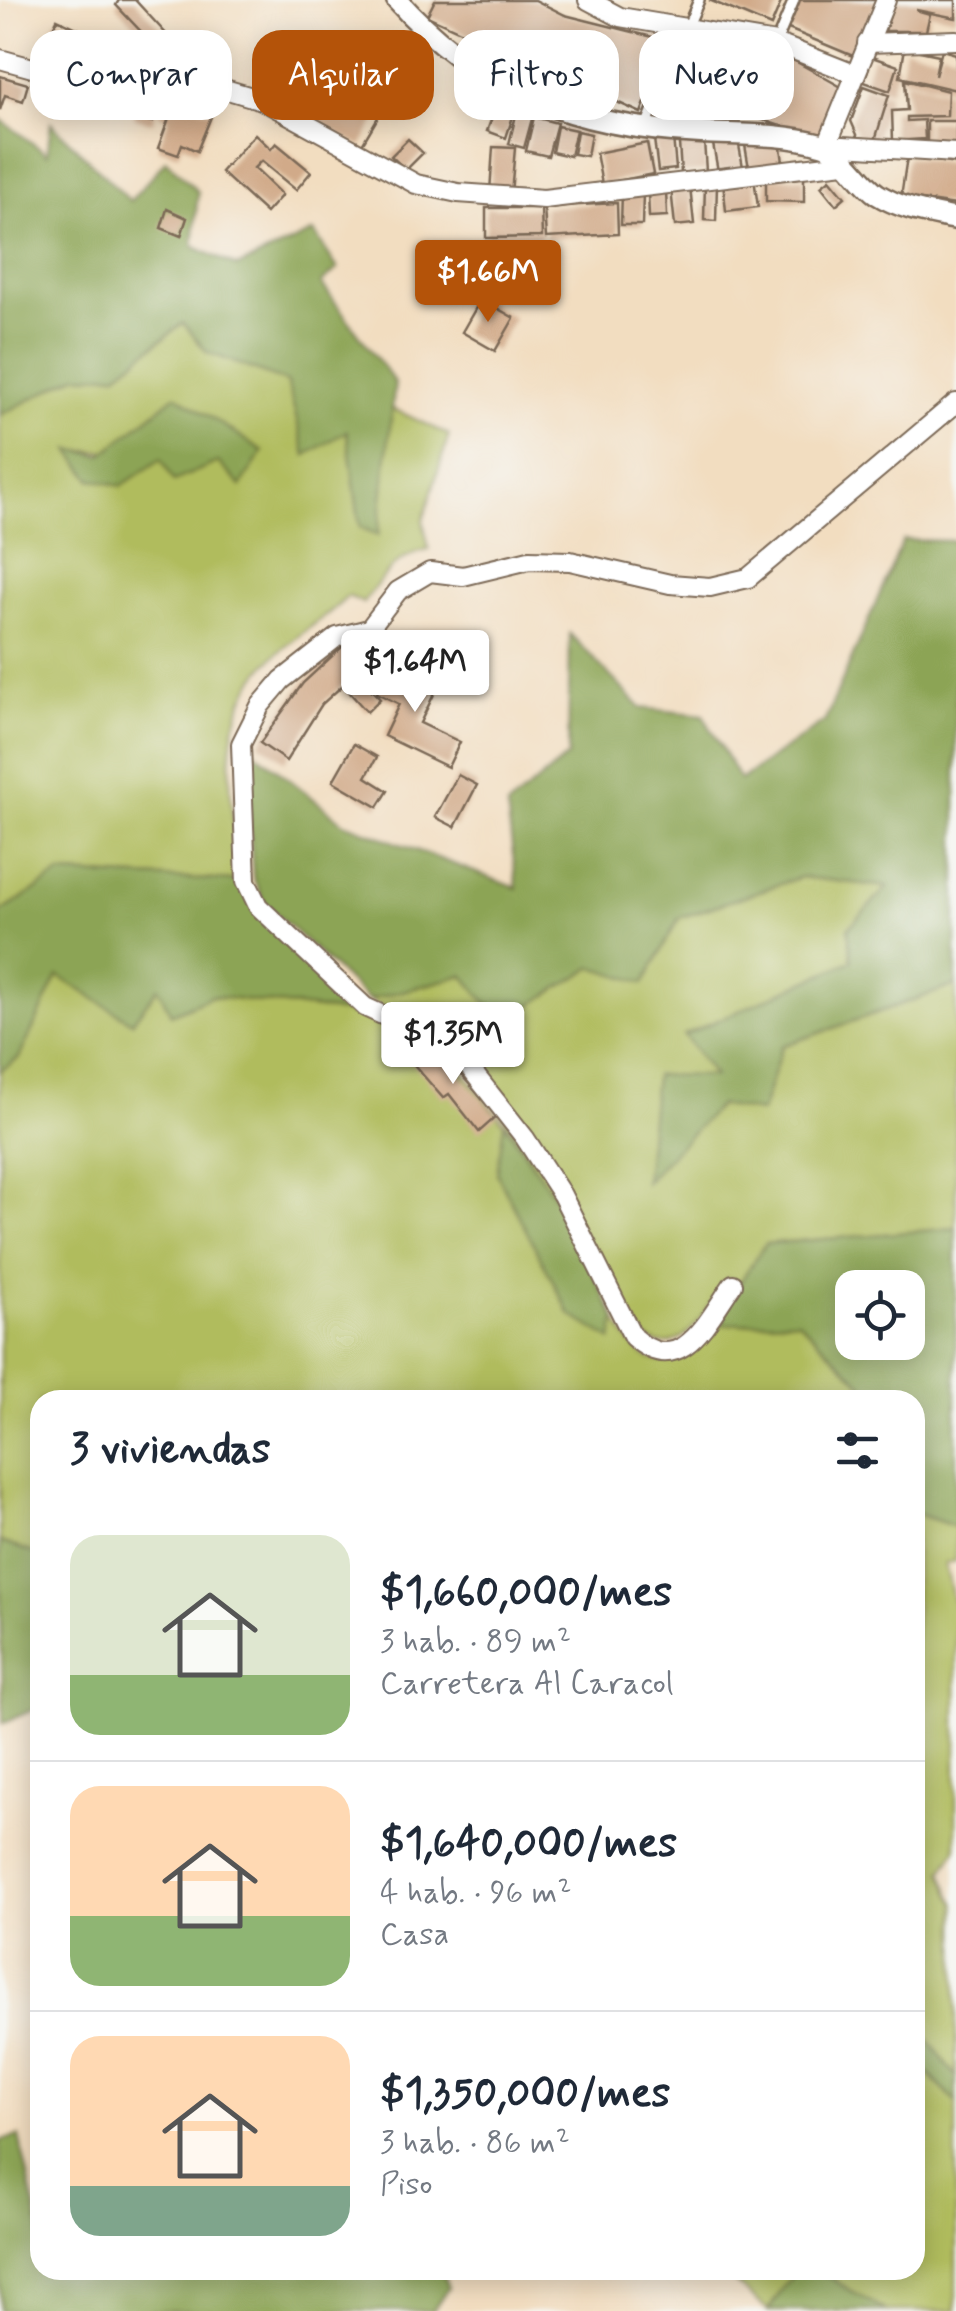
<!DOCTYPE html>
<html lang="es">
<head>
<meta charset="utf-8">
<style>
	body { margin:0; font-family:Mynerve,sans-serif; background:#f6f6f7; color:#1f2937; height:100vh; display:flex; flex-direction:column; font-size:38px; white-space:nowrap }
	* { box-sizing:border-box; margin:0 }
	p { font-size:32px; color:#747a83 }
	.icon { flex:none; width:55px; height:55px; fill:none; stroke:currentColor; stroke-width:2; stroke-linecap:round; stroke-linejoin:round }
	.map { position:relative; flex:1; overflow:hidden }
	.drawer { position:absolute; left:30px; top:1390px; width:895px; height:890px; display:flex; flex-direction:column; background:#fff; border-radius:30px; box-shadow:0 5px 25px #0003 }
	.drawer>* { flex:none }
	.top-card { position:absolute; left:30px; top:30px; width:898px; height:90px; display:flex; gap:20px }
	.fabs { position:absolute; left:835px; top:1270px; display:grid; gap:20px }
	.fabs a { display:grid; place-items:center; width:90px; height:90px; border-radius:20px; background:#fff; box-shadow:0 5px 25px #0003; font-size:50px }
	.price { position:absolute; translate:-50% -85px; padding:0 22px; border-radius:10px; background:#fff; color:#222; font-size:32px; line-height:65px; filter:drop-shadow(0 2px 5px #0008) }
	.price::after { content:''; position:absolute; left:50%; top:60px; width:30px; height:22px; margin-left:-15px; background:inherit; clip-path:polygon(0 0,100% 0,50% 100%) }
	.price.on { background:#b45309; color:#fff }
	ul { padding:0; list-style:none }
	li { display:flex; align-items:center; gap:30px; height:250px; padding:0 40px }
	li+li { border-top:2px solid #e0e1e3 }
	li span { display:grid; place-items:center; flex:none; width:280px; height:200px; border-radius:30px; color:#555 }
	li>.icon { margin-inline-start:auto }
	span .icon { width:120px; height:120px; fill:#fffc; stroke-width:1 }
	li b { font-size:42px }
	h2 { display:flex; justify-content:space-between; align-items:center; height:120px; padding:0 40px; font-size:42px }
	.tag { padding:0 35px; border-radius:30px; background:#fff; box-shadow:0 5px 25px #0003; font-size:35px; line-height:90px }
	.tag.on { background:#b45309; color:#fff }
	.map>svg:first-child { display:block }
</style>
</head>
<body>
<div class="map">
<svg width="956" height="2311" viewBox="0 0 956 2311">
	<rect width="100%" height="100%" fill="#f6f6f2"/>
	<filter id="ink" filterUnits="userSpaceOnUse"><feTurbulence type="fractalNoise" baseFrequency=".01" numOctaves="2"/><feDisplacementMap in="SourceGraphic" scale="20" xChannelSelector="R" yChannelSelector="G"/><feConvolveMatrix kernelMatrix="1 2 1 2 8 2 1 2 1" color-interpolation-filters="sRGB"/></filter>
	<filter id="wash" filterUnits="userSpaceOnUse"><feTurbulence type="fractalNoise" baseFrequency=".0048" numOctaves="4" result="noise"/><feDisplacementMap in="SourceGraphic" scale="40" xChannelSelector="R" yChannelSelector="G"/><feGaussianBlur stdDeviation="2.25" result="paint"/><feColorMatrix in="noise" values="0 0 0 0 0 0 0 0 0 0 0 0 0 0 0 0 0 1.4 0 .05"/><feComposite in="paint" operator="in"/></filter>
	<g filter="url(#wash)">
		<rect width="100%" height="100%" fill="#f2ddc0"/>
		<g fill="#b0bc5d" stroke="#76733e" stroke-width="2.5" fill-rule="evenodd">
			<path d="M183 323 207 352 287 382 347 430 360 527 378 535 389 407 449 435 423 521 429 549C396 555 382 578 363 603L348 596C323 621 289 639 265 666 212 724 234 810 239 881L60 874 0 913V415L76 376 117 374ZM71 451 262 452 218 462 162 458 91 479Z"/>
			<path d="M801 877 889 887 852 961 685 1035 715 1076 645 1180 719 1105 761 1112 782 1046 956 985V1228L765 1244 740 1283 728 1278C705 1309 680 1370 638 1332L458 1043 368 1000 463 975 503 1022 593 967 644 982 679 918Z"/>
			<path d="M58 975 132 1022 158 987 171 1014 211 996 361 1014 450 1055 504 1123 612 1339 616 1319C645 1377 676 1371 712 1325L798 1320 878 1400H40V1555L0 1542V1071L19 1058Z"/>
			<path d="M915 1513 956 1527V1561L945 1564 956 1612V1850L942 1872 956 1905V2077L915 2022Z"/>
			<path d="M915 2061 956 2102V2311H886L816 2270H915Z"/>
			<path d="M720 2270H796L768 2310Z"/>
		</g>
		<g fill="#8ca454" stroke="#646739" stroke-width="2.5" fill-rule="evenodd">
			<path d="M0 119 47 154 51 123 130 201 166 160 198 192 193 246 237 267 314 232 338 269 321 283 395 383 378 535 360 527 347 431 306 455 287 382 207 352 183 323 117 374 76 376 0 415Z"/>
			<path d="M176 395 263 451 241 486 218 462 174 481 161 459 121 486 91 479 70 450 102 455Z"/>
			<path d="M903 540 956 541V985L782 1046 761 1112 719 1105 645 1182 655 1075 714 1076 684 1035 852 961 848 928 888 887 801 877 679 918 644 983 593 967 503 1022 463 975 368 1000 265 903 253 878 244 743 344 823 517 888 507 807 568 756 570 634 641 708 703 715 740 780 825 721Z"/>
			<path d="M60 874 239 881 361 1014 211 996 171 1014 158 988 132 1022 58 976 19 1058 0 1071V913Z"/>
			<path d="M504 1123 556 1198 616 1319 612 1340 570 1314 497 1174Z"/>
			<path d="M956 1228V1527L915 1513V1400H878L798 1320 712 1325 765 1244ZM852 1288H908V1342H852Z"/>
			<path d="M0 1542 40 1555V1714L35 1709 3 1723Z"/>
			<path d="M915 2022 956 2077V2102L915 2061Z"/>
			<path d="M19 2136 40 2229V2270H442L448 2288 433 2311H0V2141Z"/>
			<path d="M796 2270H816L886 2311H768Z"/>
		</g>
		<g id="blocks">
			<g fill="#d1aa89">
				<path d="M119 0H135L181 50 168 60 116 5Z"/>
				<path d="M435 0H535L565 15 669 41 641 113 427 16Z"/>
				<path d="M709 0H782L771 26Z"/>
				<path d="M798 0H877L853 56 786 28Z"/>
				<path d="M895 0H956V18L916 10 930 14 926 31H885Z"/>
				<path d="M57 19 118 47 108 73 43 48Z"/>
				<path d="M699 37 770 47 843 88 822 141 730 108H670Z"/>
				<path d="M905 48 939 55 935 76 942 50 956 54V90L900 77Z"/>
				<path d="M872 57 898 66 890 91 864 82Z"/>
				<path d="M0 76 28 84 23 101 5 95 0 110Z"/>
				<path d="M905 80 948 91 947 116 907 117V121L924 120 925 139 893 141 892 111 907 110Z"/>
				<path d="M332 86 380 114 361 146 313 118Z"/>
				<path d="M864 86 889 95 875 140 858 137 851 121Z"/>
				<path d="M165 96 213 112 197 151 182 144 178 155 158 148 169 118 158 114Z"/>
				<path d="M138 101 156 104 153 122 134 118Z"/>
				<path d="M498 101 516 107 506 138 487 131Z"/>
				<path d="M517 111 533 115 524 148 509 144Z"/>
				<path d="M534 117 557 123 548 156 526 151Z"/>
				<rect x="927" y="121" width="29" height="23"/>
				<path d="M557 126 576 130 570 156 552 152Z"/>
				<path d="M577 131 591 134 587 156 573 154Z"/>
				<path d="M255 134 271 149 276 143 311 172 296 190 261 161 254 168 282 195 266 213 221 172Z"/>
				<path d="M673 137 676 169 658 171 654 139Z"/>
				<path d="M408 139 423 153 406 170 391 156Z"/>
				<path d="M738 140 743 167 718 171 713 144Z"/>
				<path d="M780 140 783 162 749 168 745 145Z"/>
				<path d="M704 141 706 171 681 173 679 143Z"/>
				<path d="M647 143 653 174 602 184 596 153Z"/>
				<path d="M493 147 515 148 511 193 490 192Z"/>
				<path d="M907 157 956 164V205L901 197Z"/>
				<path d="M766 177 804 178V202L766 201Z"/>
				<path d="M754 178 758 207 726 211 723 181Z"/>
				<path d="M830 179 845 197 836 205 821 186Z"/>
				<path d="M705 184H717L716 221 704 220Z"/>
				<path d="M690 186 694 224 675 226 671 189Z"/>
				<path d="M666 190 667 216 649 217 648 191Z"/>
				<path d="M622 192 643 193 642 225H621Z"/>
				<path d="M617 203 618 234 546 238 544 207Z"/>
				<path d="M486 208H541L542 237 486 238Z"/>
				<path d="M167 209 187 218 181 236 161 228Z"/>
				<path d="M481 299 514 318 495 351 462 332Z"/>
				<path d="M344 645 364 666 356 674 380 699 367 712 343 685 322 704 286 761 260 743 303 683Z"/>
				<path d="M411 663 428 671 423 681 437 688 420 723 460 742 448 767 384 736 399 704 377 693 391 666 406 673Z"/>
				<path d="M354 744 377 757 366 777 388 791 378 807 333 781Z"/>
				<path d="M458 775 477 785 455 827 435 817Z"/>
				<path d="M420 1050 443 1054 497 1116 479 1132 449 1094 443 1098 409 1059Z"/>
			</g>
		</g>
	</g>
	<g filter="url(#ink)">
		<use href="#blocks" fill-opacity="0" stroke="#7b6957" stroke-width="2.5"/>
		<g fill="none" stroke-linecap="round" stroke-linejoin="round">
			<g stroke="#7b6957" stroke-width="14">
				<g id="service">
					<path d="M776 43 794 0"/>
					<path d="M646 126 699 0"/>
				</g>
			</g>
			<g stroke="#7b6957" stroke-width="22">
				<g id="minor">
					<path d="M588 0 620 17 776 43 854 74"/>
					<path d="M886 0 827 145 956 153"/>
					<path d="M867 43 956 40"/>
					<path d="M0 59 65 77 177 75 262 100 416 184 458 193 544 199 844 163"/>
					<path d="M733 1284C707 1321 681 1380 633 1337L562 1195 525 1138 454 1048 365 1007 258 906 246 881 241 744 260 706 282 680 337 637 369 629 398 591 430 572 463 576 529 560 570 561 670 584 710 587 748 578 956 403"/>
				</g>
			</g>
			<g stroke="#7b6957" stroke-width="25">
				<path id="tertiary" d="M397 0C479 92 579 128 701 133 742 135 781 133 821 144 842 149 859 182 877 194 901 209 928 213 956 219"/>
			</g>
			<use href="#service" stroke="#fff" stroke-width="9"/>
			<use href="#minor" stroke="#fff" stroke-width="18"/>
			<use href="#tertiary" stroke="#fff" stroke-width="20"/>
		</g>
	</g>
</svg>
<div class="fabs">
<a><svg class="icon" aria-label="locate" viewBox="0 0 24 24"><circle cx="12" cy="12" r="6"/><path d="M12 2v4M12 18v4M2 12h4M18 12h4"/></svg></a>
</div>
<b class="price on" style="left:488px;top:325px">$1.66M</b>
<b class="price" style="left:415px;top:715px">$1.64M</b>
<b class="price" style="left:453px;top:1087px">$1.35M</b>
<div class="top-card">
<a class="tag">Comprar</a>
<a class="tag on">Alquilar</a>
<a class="tag">Filtros</a>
<a class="tag">Nuevo</a>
</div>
<section class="drawer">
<h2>3 viviendas<svg class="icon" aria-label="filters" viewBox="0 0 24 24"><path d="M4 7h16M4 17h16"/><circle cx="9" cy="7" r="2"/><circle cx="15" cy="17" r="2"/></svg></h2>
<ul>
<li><span style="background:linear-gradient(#dfe7d0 70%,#8fb573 0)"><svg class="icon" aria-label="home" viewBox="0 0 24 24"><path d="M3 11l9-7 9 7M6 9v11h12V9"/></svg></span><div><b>$1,660,000/mes</b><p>3 hab. · 89 m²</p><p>Carretera Al Caracol</p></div></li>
<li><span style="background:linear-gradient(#ffd9b3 65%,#8fb573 0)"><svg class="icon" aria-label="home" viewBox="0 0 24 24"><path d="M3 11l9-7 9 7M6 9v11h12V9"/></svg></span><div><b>$1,640,000/mes</b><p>4 hab. · 96 m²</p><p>Casa</p></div></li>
<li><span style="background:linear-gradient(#ffd9b3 75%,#7fa58c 0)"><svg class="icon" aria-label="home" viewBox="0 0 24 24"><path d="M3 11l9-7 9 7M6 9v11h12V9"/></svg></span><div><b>$1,350,000/mes</b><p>3 hab. · 86 m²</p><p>Piso</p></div></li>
</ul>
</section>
</div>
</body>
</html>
